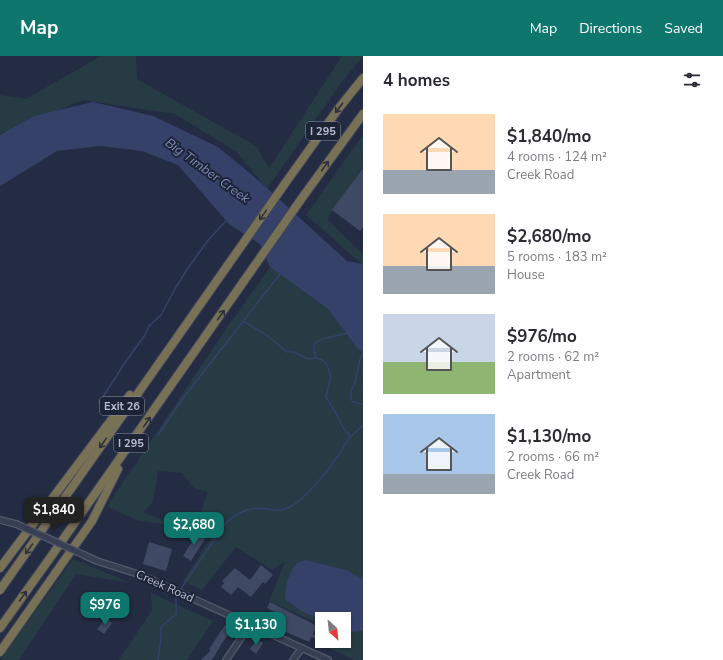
<!DOCTYPE html>
<html lang="en">
<head>
<meta charset="utf-8">
<style>
	body { margin:0; font-family:"Nunito Sans",sans-serif; background:#f7f7f7; color:#2b2b33; height:100vh; display:flex; flex-direction:column; font-size:15px; white-space:nowrap }
	* { box-sizing:border-box; margin:0 }
	p { font-size:13px; color:#7c7c81 }
	.icon { flex:none; width:22px; height:22px; fill:none; stroke:currentColor; stroke-width:2; stroke-linecap:round; stroke-linejoin:round }
	.map { position:relative; flex:1; overflow:hidden }
	.sheet { display:flex; flex-direction:column; background:#fff; width:360px }
	.sheet>* { flex:none }
	.needle { width:26px; rotate:153deg }
	.fabs { position:absolute; left:315px; top:556px; display:grid; gap:8px }
	.fabs a { display:grid; place-items:center; width:36px; height:36px; border-radius:0px; background:#fff; box-shadow:0 1px 3px #0004; font-size:20px }
	.price { position:absolute; translate:-50% -34px; padding:0 9px; border-radius:8px; background:#0f766e; color:#fff; font-size:13px; line-height:26px; filter:drop-shadow(0 1px 2px #0008) }
	.price::after { content:''; position:absolute; left:50%; top:24px; width:12px; height:9px; margin-left:-6px; background:inherit; clip-path:polygon(0 0,100% 0,50% 100%) }
	.price.current { background:#222; color:#fff }
	ul { padding:0; list-style:none }
	li { display:flex; align-items:center; gap:12px; height:100px; padding:0 20px }
	li span { display:grid; place-items:center; flex:none; width:112px; height:80px; border-radius:0px; color:#555 }
	li>.icon { margin-inline-start:auto }
	span .icon { width:48px; height:48px; fill:#fffc; stroke-width:1 }
	li b { font-size:17px }
	h2 { display:flex; justify-content:space-between; align-items:center; height:48px; padding:0 20px; font-size:17px }
	header { display:flex; align-items:center; gap:24px; box-sizing:border-box; height:56px; padding:0 20px; background:#0f766e; color:#fff }
	header strong { font-size:19px }
	nav { display:flex; gap:22px; margin-inline-start:auto; font-size:14px }
	main { display:flex; flex:1; min-height:0 }
	.map>svg:first-child { display:block }
</style>
</head>
<body>
<header>
<strong>Map</strong>
<nav><a>Map</a><a>Directions</a><a>Saved</a></nav>
</header>
<main>
<div class="map">
<svg width="363" height="604" viewBox="0 0 363 604">
	<rect width="100%" height="100%" fill="#242c43"/>
	<g fill="#263b44" fill-rule="evenodd">
		<path d="M101 0H136L137 23 256 90 269 112 342 0H363L344 23 267 133 237 96 175 58 83 44 0 78V39L26 43Z"/>
		<path d="M363 79V111L327 163 363 198V209L306 159Z"/>
		<path d="M270 211 329 254 356 291 363 297V604H354L315 586 322 569 269 545 285 506 272 514 236 491 202 534 183 525 212 480 215 467 200 457 208 436 194 432 182 417 158 415 153 446 143 456 176 470 136 464 107 450 219 283ZM322 563H344V585H322Z"/>
		<path d="M73 503 131 527 76 518 19 604H0Z"/>
		<path d="M151 537 213 565 187 604H119L152 554Z"/>
	</g>
	<g fill="#354169">
		<path d="M93 46 153 60 218 91 258 124 347 205 363 208V297L356 291 329 254 270 211 260 188 229 168 178 109 142 95 100 90 57 95 0 130V79L34 60Z"/>
		<path d="M306 504 346 514 363 523V575L352 576 344 573V563H322V564L301 555 286 544C283 535 289 517 295 510 297 506 302 505 306 504Z"/>
	</g>
	<g fill="none" stroke-linecap="round" stroke-linejoin="round">
		<g stroke="#354169" stroke-width="1.5">
			<path d="M243 265 268 280 287 296H293L309 303 316 302 322 304 326 307 331 320 326 341 337 359 344 373 351 380"/>
			<path d="M363 297 360 303 355 327 351 335V343L353 346 363 348"/>
			<path d="M316 302 314 293 315 287 322 283 348 277"/>
			<path d="M99 347 126 305 145 279 149 270 161 259 176 231 190 209 209 183 227 164"/>
			<path d="M158 379 184 341 280 218"/>
			<path d="M182 531 225 468C235 458 247 452 260 452 273 453 278 457 290 451 307 442 329 413 340 397 343 393 344 388 348 384 352 379 358 374 363 369"/>
			<path d="M158 604 161 582V571L176 558V542"/>
		</g>
	</g>
	<g fill="#404963">
		<path d="M363 112V171L360 175 332 154Z"/>
		<path d="M198 476 206 481 191 505 183 500Z"/>
		<path d="M149 486 172 493 166 515 143 508Z"/>
		<path d="M261 509 273 519 265 528 263 526 251 541 238 531 231 539 221 531 224 527 222 525 235 512 250 524Z"/>
		<path d="M270 546 317 570 313 578 321 582 320 584 311 581 309 586 270 569 276 557 267 552Z"/>
		<path d="M106 562 112 567 104 578 97 573Z"/>
		<path d="M225 569 231 573 229 575 230 576 222 587 214 601 211 604H201L211 594 209 593Z"/>
		<path d="M257 583 263 587 256 598 250 593Z"/>
	</g>
	<g fill="none" stroke-linecap="round" stroke-linejoin="round">
		<g stroke="#545a6d" stroke-width="8">
			<g id="minor">
				<path d="M0 464 16 468"/>
				<path d="M84 499 97 505 141 519 328 604"/>
				<path d="M226 604 250 569"/>
				<path d="M293 604 302 592"/>
			</g>
		</g>
		<g stroke="#40475a" stroke-width="10">
			<g id="highway">
				<path d="M0 512 130 339"/>
				<path d="M0 534 284 129 339 52 363 22"/>
				<path d="M0 572 50 502 302 142 363 58"/>
				<path d="M0 596 92 465 118 413"/>
			</g>
		</g>
		<use href="#minor" stroke="#393f53" stroke-width="5.5"/>
		<use href="#highway" stroke="#797155" stroke-width="8"/>
		<g stroke="#545a6d" stroke-width="8" stroke-linecap="butt">
			<path id="minor-bridge" d="M16 468 54 485 84 499"/>
		</g>
		<use href="#minor-bridge" stroke="#393f53" stroke-width="5.5"/>
	</g>
	<defs><path id="oneway-shaft" d="M-6 0H5M1.5-3L5.5 0L1.5 3" fill="none" stroke-width="1.6" stroke-linecap="round" stroke-linejoin="round"/></defs>
	<g stroke="#2b303c">
		<use href="#oneway-shaft" transform="translate(339 52) rotate(127)"/>
		<use href="#oneway-shaft" transform="translate(325 110) rotate(-55)"/>
		<use href="#oneway-shaft" transform="translate(263 159) rotate(125)"/>
		<use href="#oneway-shaft" transform="translate(221 259) rotate(-55)"/>
		<use href="#oneway-shaft" transform="translate(147 366) rotate(-55)"/>
		<use href="#oneway-shaft" transform="translate(103 387) rotate(125)"/>
		<use href="#oneway-shaft" transform="translate(29 493) rotate(125)"/>
		<use href="#oneway-shaft" transform="translate(23 540) rotate(-54)"/>
	</g>
	<g text-anchor="middle" stroke-width="4" stroke-linejoin="round" paint-order="stroke">
		<g fill="#1d2438" stroke="#888ea0" stroke-width="1">
			<rect x="306" y="66" width="34" height="18" rx="3"/>
			<rect x="100" y="341" width="44" height="18" rx="3"/>
			<rect x="114" y="378" width="34" height="18" rx="3"/>
		</g>
		<g font-size="11" font-weight="bold" fill="#b6bbcd">
			<text x="323" y="79">I 295</text>
			<text x="122" y="354">Exit 26</text>
			<text x="131" y="391">I 295</text>
		</g>
		<g font-size="12" fill="#b6bbcd" stroke="#1d2438">
			<text transform="translate(165 530) rotate(24)" y="4">Creek Road</text>
		</g>
		<g font-size="13" font-style="italic" fill="#7c8ab6" stroke="#1d2438">
			<text transform="translate(208 114) rotate(36)" y="5">Big Timber Creek</text>
		</g>
	</g>
</svg>
<div class="fabs">
<a><svg class="needle" viewBox="-14 -14 28 28"><path d="M0-13l5 13h-10z" fill="#e53935"/><path d="M0 13l5-13h-10z" fill="#7c7c81"/></svg></a>
</div>
<b class="price current" style="left:54px;top:475px">$1,840</b>
<b class="price" style="left:194px;top:490px">$2,680</b>
<b class="price" style="left:105px;top:570px">$976</b>
<b class="price" style="left:256px;top:590px">$1,130</b>
</div>
<section class="sheet">
<h2>4 homes<svg class="icon" aria-label="filters" viewBox="0 0 24 24"><path d="M4 7h16M4 17h16"/><circle cx="9" cy="7" r="2"/><circle cx="15" cy="17" r="2"/></svg></h2>
<ul>
<li><span style="background:linear-gradient(#ffd9b3 70%,#9aa5b1 0)"><svg class="icon" aria-label="home" viewBox="0 0 24 24"><path d="M3 11l9-7 9 7M6 9v11h12V9"/></svg></span><div><b>$1,840/mo</b><p>4 rooms · 124 m²</p><p>Creek Road</p></div></li>
<li><span style="background:linear-gradient(#ffd9b3 65%,#9aa5b1 0)"><svg class="icon" aria-label="home" viewBox="0 0 24 24"><path d="M3 11l9-7 9 7M6 9v11h12V9"/></svg></span><div><b>$2,680/mo</b><p>5 rooms · 183 m²</p><p>House</p></div></li>
<li><span style="background:linear-gradient(#c9d6e8 60%,#8fb573 0)"><svg class="icon" aria-label="home" viewBox="0 0 24 24"><path d="M3 11l9-7 9 7M6 9v11h12V9"/></svg></span><div><b>$976/mo</b><p>2 rooms · 62 m²</p><p>Apartment</p></div></li>
<li><span style="background:linear-gradient(#a9c7e8 75%,#9aa5b1 0)"><svg class="icon" aria-label="home" viewBox="0 0 24 24"><path d="M3 11l9-7 9 7M6 9v11h12V9"/></svg></span><div><b>$1,130/mo</b><p>2 rooms · 66 m²</p><p>Creek Road</p></div></li>
</ul>
</section>
</main>
</body>
</html>
